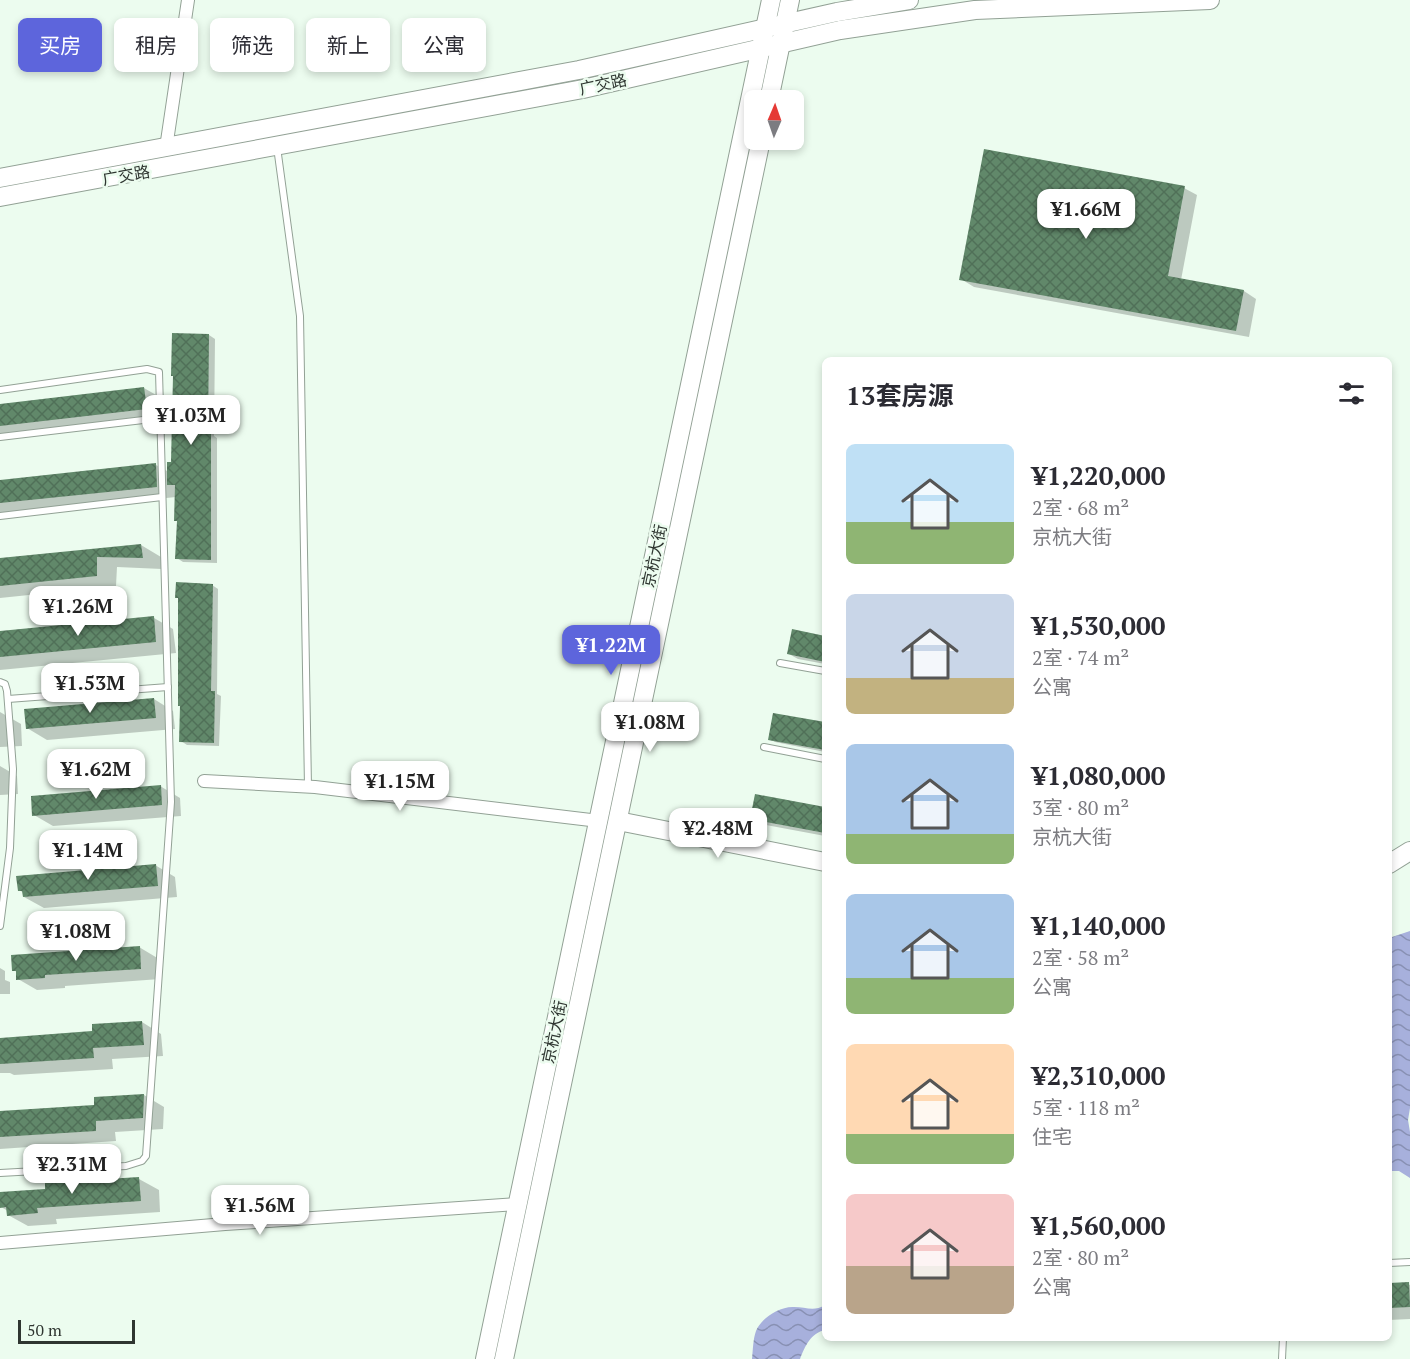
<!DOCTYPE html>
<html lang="zh">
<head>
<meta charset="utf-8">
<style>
	body { margin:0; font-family:"PT Serif","Noto Sans SC",serif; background:#f2f2f3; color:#2b2b33; height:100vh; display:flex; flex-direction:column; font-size:22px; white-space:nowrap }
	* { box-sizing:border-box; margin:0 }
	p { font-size:20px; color:#7c7c81 }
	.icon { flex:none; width:33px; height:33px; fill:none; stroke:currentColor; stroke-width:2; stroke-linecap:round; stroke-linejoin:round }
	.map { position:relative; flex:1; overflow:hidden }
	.details { position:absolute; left:822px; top:357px; width:570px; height:984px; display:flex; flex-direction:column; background:#fff; border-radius:9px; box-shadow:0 3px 9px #0003 }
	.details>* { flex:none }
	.top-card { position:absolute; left:18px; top:18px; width:570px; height:54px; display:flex; gap:12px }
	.needle { width:39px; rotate:2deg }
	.controls { position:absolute; left:744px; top:90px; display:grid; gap:12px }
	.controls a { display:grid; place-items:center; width:60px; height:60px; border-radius:9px; background:#fff; box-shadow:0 3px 9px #0003; font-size:30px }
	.scale { position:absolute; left:18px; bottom:15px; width:117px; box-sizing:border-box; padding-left:6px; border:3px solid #2f3631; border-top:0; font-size:16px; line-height:21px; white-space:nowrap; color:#2f3631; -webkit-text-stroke:4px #ecfcef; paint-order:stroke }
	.price { position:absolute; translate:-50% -51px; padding:0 14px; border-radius:12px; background:#fff; color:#222; font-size:20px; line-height:39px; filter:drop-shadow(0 2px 3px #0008) }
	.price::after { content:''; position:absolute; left:50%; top:36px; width:18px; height:14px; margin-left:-9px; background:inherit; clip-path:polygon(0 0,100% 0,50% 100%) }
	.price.active { background:#5d65dc; color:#fff }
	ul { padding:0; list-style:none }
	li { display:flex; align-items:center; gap:18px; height:150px; padding:0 24px }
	li span { display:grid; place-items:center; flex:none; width:168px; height:120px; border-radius:9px; color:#555 }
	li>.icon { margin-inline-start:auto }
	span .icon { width:72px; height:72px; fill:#fffc; stroke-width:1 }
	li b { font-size:26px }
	h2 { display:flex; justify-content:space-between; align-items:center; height:72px; padding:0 24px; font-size:26px }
	.tag { padding:0 21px; border-radius:9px; background:#fff; box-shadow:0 3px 9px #0003; font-size:21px; line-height:54px }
	.tag.active { background:#5d65dc; color:#fff }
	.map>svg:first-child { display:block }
</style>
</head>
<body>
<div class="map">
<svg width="1410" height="1359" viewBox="0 0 1410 1359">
	<defs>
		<pattern id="water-waves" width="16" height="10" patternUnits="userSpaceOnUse" patternTransform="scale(1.5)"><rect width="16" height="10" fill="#a7b0dc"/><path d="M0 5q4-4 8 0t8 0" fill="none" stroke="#8890b3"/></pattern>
		<pattern id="building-cross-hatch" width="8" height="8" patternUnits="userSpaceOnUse" patternTransform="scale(1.5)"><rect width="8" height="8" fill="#61886a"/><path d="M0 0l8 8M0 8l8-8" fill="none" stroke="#507058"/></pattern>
	</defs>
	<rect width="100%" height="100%" fill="#ecfcef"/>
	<g fill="url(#water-waves)">
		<path d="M1410 931V1108L1408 1120 1410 1132V1178L1399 1171H1389V938Z"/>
		<path d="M825 1305V1330C811 1333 805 1346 800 1359H752C753 1350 753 1339 756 1331 761 1318 780 1306 794 1307 806 1307 814 1312 825 1305Z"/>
	</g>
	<g fill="#0003">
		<path d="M1184 188 1197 195 1181 280 1244 291 1256 299 1249 337 974 287 961 279Z"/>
		<path d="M209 335 215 339 214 436 217 438V563L183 562 177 558 178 521 176 497 0 515V481L156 465 169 472 173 463Z"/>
		<path d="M144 388 163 399 166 419 0 439V405Z"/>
		<path d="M141 545 161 557 162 569 117 567 116 586 0 598V560Z"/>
		<path d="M212 585 218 589 217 694 221 696 219 746 187 745 181 741 179 599 177 597Z"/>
		<path d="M154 618 173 629 176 653 0 670V632Z"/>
		<path d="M825 637V664L798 659 789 654Z"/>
		<path d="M154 699 173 711 175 729 47 740 27 728Z"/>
		<path d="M0 712 21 724 22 746 0 747Z"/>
		<path d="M825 724V752L775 742 769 739Z"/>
		<path d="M0 766 17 776 18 794 0 795Z"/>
		<path d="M160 786 180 798 181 816 53 826 34 815Z"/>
		<path d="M825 809V836L761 824 752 818Z"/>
		<path d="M155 865 175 877 177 897 44 908 24 897V893L19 890Z"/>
		<path d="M139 947 159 959 160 979 65 986V988L37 990 18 979 17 972 13 970Z"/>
		<path d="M0 968 5 971V980L10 982V994H0Z"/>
		<path d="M142 1022 161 1034 163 1056 112 1059 113 1069 14 1075 10 1073H0V1039L94 1033Z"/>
		<path d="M144 1095 164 1107 163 1129 115 1132 116 1141 0 1149V1113L96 1106V1099Z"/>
		<path d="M139 1179 159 1190 160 1212 56 1219 57 1224 28 1226 8 1215V1211L1 1207 47 1190Z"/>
		<path d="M1408 1284 1410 1285V1319L1389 1320V1285Z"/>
	</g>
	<g fill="url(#building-cross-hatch)">
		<path d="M984 149 1185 186 1168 276 1244 290 1236 331 959 280Z"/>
		<path d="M172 333 209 334 208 433H211V560L175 559 177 521H174L175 485H167V462H171L173 376H171Z"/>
		<path d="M144 387 147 409 0 426V404Z"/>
		<path d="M156 463 157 487 0 503V480Z"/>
		<path d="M141 544 143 558 97 557V576L0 586V558Z"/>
		<path d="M176 582 213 584 211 691H215L214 743 179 742 180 706H178V598H175Z"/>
		<path d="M154 616 156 642 0 657V631Z"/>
		<path d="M792 629 825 636V662L787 654Z"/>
		<path d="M154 698 156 718 26 729 24 709Z"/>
		<path d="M773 713 825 722V750L768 740Z"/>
		<path d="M161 785 162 805 32 816 31 796Z"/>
		<path d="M755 794 825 807V833L750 819Z"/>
		<path d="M156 864 158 886 23 897 22 891H18L16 876Z"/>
		<path d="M140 946 141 969 45 975V978L16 980V971H12L11 955Z"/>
		<path d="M142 1021 144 1045 93 1048 94 1058 0 1064V1038L92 1031V1024Z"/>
		<path d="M144 1094 143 1118 96 1121V1131L0 1137V1111L94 1105V1097Z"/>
		<path d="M139 1177 141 1201 37 1208 38 1213 7 1216 6 1207 0 1208V1192L45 1189V1183Z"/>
		<path d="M1409 1282 1410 1307 1389 1308V1283Z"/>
	</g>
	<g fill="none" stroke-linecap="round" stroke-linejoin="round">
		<g stroke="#92a195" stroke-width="8">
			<g id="lane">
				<path d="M277 147 300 316 308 787"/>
				<path d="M0 390 147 369 159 372 171 802 146 1156 142 1161 126 1166 0 1173"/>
				<path d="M0 437 160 418"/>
				<path d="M0 516 162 497"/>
				<path d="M780 663 825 671"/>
				<path d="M0 682 5 684 7 691 13 769 10 848 0 926"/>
				<path d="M8 699 168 687"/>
				<path d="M764 747 825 759"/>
				<path d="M1389 1263 1410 1262"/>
				<path d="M1282 1359 1283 1338"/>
			</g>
		</g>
		<g stroke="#92a195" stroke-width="14">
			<g id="street">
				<path d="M166 148 188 0"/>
				<path d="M204 781 315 787 599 821"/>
				<path d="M0 1243 225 1224 518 1204"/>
			</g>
		</g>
		<g stroke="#92a195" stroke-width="20">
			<g id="secondary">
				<path d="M769 100 790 0"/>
				<path d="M0 178 579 70 837 12 909 0"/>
				<path d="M0 197 583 89 840 30 975 10 1210 0"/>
				<path d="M618 821 825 862"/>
				<path d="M1389 864 1410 851"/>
				<path d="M485 1359 771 0"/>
				<path d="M504 1359 761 140"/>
			</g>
		</g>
		<use href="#lane" stroke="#fff" stroke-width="6"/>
		<use href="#street" stroke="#fff" stroke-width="12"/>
		<use href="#secondary" stroke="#fff" stroke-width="18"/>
	</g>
	<g text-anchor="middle" stroke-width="5" stroke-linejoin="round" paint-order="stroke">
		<g font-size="16" fill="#2f3631" stroke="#ecfcef">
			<text transform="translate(603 84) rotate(-12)" y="6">广交路</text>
			<text transform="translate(126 175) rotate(-10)" y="6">广交路</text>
			<text transform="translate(654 556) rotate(-78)" y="6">京杭大街</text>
			<text transform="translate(554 1032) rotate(-78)" y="6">京杭大街</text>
		</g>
	</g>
</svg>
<div class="controls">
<a><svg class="needle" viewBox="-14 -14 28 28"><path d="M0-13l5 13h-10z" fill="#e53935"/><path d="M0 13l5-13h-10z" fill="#7c7c81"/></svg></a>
</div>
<div class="scale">50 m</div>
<b class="price" style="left:1086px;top:240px">¥1.66M</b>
<b class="price" style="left:191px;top:446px">¥1.03M</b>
<b class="price" style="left:78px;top:637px">¥1.26M</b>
<b class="price active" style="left:611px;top:676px">¥1.22M</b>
<b class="price" style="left:90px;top:714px">¥1.53M</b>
<b class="price" style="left:650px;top:753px">¥1.08M</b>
<b class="price" style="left:96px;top:800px">¥1.62M</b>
<b class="price" style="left:400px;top:812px">¥1.15M</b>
<b class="price" style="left:718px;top:859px">¥2.48M</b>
<b class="price" style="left:88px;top:881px">¥1.14M</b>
<b class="price" style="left:76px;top:962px">¥1.08M</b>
<b class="price" style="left:72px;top:1195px">¥2.31M</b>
<b class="price" style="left:260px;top:1236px">¥1.56M</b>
<div class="top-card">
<a class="tag active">买房</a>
<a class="tag">租房</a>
<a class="tag">筛选</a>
<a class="tag">新上</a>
<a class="tag">公寓</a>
</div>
<section class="details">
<h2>13套房源<svg class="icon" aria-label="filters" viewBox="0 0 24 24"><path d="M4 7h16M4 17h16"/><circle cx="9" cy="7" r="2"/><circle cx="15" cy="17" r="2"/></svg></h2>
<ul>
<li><span style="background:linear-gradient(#bfe0f5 65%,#8fb573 0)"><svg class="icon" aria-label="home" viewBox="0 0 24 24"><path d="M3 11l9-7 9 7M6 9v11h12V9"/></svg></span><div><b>¥1,220,000</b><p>2室 · 68 m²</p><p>京杭大街</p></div></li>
<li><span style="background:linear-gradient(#c9d6e8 70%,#c2b280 0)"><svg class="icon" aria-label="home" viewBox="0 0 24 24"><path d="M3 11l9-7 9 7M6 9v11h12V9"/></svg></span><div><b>¥1,530,000</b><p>2室 · 74 m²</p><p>公寓</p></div></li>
<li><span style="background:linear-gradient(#a9c7e8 75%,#8fb573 0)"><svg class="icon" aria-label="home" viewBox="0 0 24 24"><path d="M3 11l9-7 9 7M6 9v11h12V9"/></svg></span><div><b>¥1,080,000</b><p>3室 · 80 m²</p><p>京杭大街</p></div></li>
<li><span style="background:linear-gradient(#a9c7e8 70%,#8fb573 0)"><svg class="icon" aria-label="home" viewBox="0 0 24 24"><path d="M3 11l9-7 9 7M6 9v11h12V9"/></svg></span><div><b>¥1,140,000</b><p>2室 · 58 m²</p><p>公寓</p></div></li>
<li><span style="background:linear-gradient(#ffd9b3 75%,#8fb573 0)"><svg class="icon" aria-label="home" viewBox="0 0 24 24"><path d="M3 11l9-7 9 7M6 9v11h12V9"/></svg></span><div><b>¥2,310,000</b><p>5室 · 118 m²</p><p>住宅</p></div></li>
<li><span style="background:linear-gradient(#f6c9c9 60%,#b9a48a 0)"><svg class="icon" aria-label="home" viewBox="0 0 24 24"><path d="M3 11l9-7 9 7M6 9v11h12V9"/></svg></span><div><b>¥1,560,000</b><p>2室 · 80 m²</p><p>公寓</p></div></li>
</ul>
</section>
</div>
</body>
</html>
